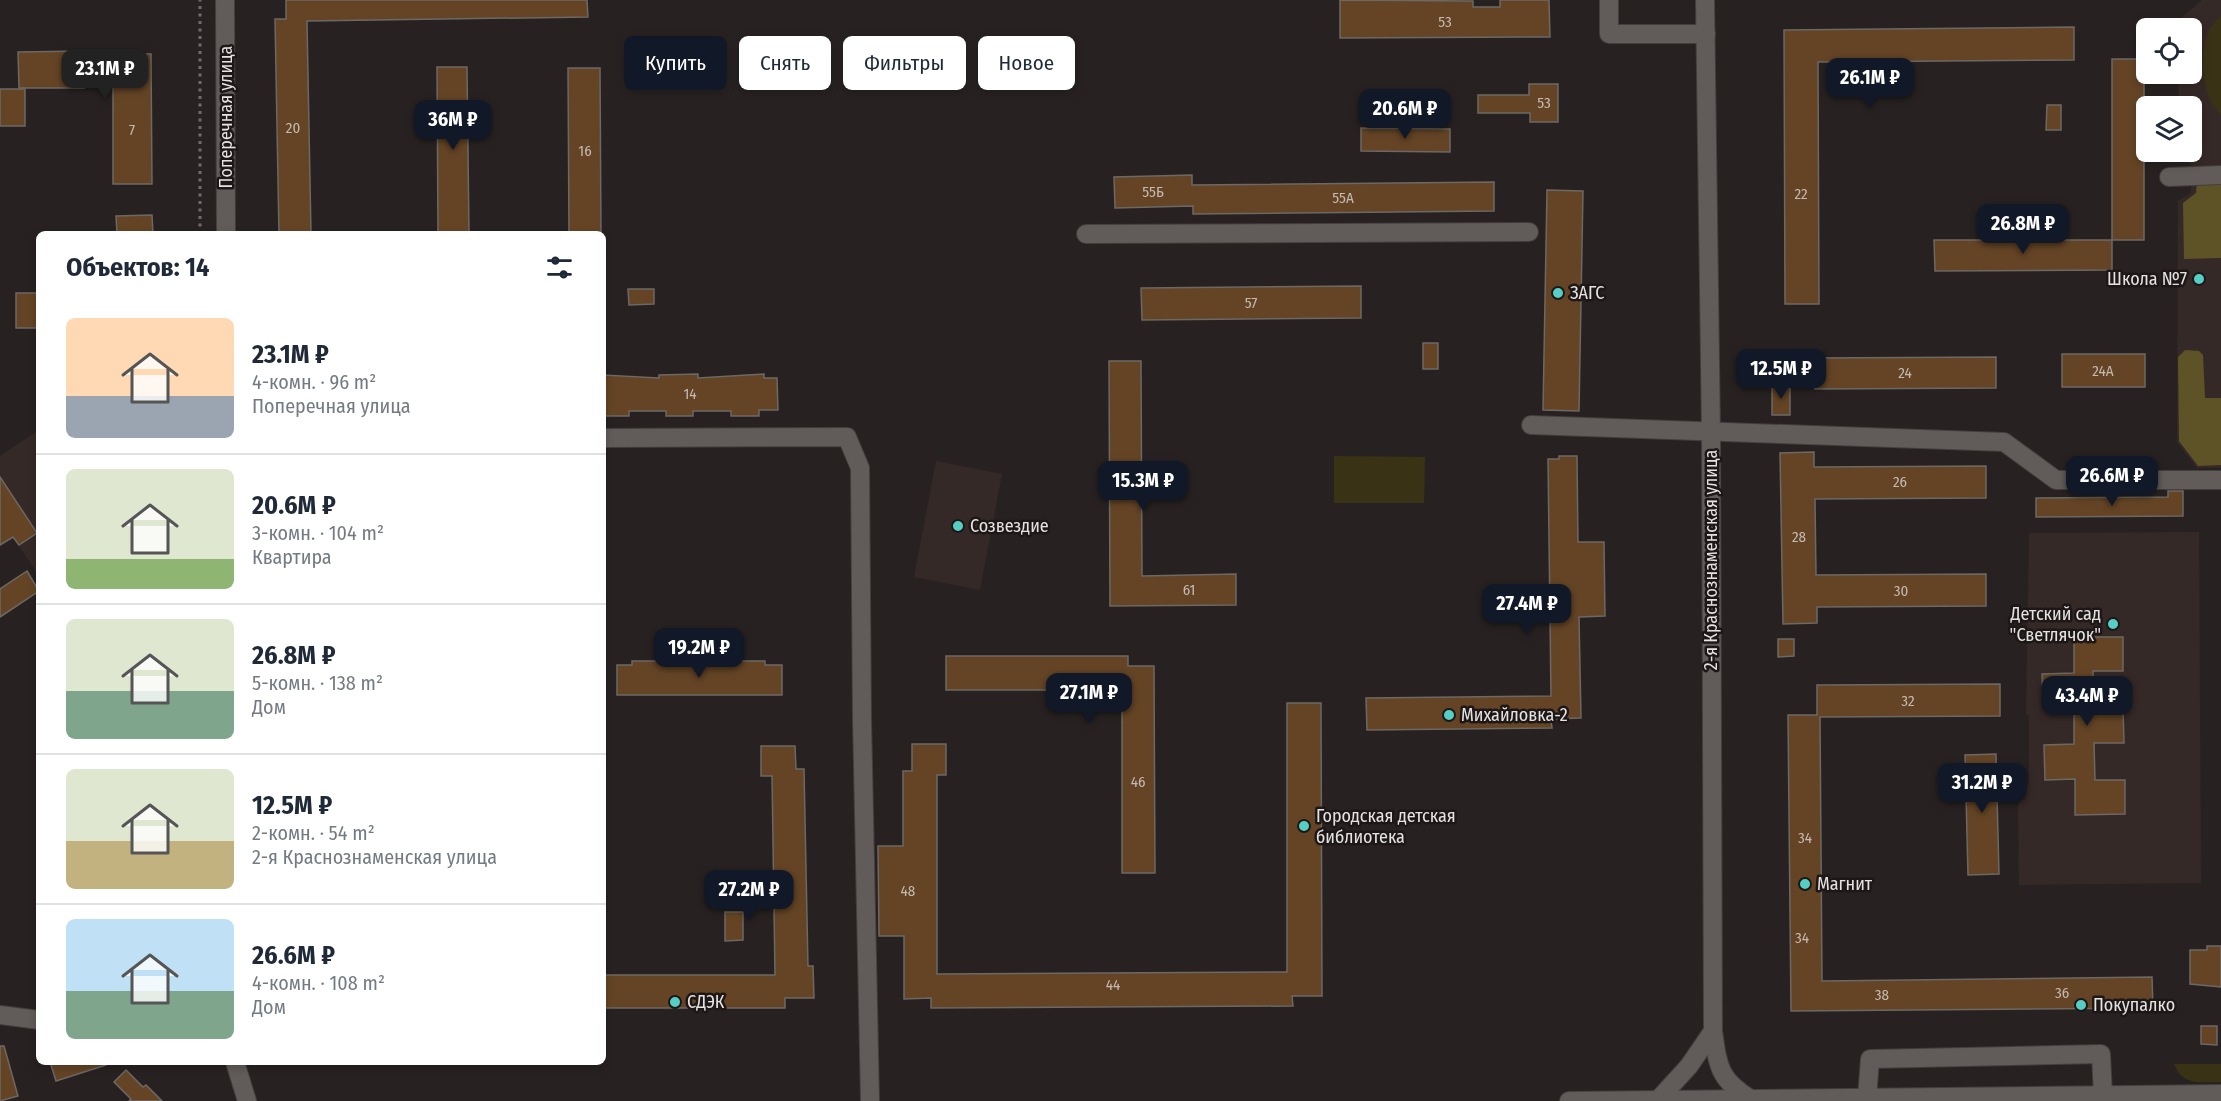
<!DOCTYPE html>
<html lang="ru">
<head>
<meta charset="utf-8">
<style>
	body { margin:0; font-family:"Fira Sans Condensed",sans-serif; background:#f6f6f7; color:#1f2937; height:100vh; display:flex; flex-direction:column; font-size:22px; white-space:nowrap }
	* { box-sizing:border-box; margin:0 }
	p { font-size:20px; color:#747a83 }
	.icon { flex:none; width:33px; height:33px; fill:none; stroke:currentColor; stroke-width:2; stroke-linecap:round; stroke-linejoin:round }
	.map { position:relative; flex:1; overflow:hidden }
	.sheet { position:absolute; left:36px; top:231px; width:570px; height:834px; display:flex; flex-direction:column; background:#fff; border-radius:9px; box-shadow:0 3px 9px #0003 }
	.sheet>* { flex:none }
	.hud { position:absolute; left:624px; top:36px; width:570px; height:54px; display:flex; gap:12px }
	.tools { position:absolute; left:2136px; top:18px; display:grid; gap:12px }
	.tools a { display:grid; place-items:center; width:66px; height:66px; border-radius:9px; background:#fff; box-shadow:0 3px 9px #0003; font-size:30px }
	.price { position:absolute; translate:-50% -51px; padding:0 14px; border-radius:12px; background:#111827; color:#fff; font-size:20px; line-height:39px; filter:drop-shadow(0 2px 3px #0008) }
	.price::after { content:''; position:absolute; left:50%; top:36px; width:18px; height:14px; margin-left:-9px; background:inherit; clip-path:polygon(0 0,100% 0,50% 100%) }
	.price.current { background:#222; color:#fff }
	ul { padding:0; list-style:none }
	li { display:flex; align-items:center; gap:18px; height:150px; padding:0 30px }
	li+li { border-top:2px solid #e0e1e3 }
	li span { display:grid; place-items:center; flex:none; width:168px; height:120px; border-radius:9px; color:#555 }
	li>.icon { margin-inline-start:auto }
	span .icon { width:72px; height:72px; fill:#fffc; stroke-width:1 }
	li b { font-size:26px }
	h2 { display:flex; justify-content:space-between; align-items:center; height:72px; padding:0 30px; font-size:26px }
	.tag { padding:0 21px; border-radius:9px; background:#fff; box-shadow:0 3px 9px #0003; font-size:21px; line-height:54px }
	.tag.current { background:#111827; color:#fff }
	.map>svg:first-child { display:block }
</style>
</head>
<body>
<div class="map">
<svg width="2221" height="1101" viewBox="0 0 2221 1101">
	<rect width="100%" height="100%" fill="#272221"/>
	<g fill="#352927">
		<path d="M2202 0H2221V468H2197L2177 442 2178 201 2191 193V164L2178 159V152H2192V106H2178L2179 74H2192V28H2179V20Z"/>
		<path d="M39 430V576L0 517V456Z"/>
		<path d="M936 461 1002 474 980 590 914 577Z"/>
		<path d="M2199 532 2201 883 2019 885 2018 805 2029 782V716L2026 714 2029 533Z"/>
	</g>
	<g fill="#393215">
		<path d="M2221 15V115C2202 98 2198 54 2209 30 2212 25 2217 20 2221 15Z"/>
		<path d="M1334 456 1425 457 1424 503H1334Z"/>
		<path d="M2174 1064H2221V1082C2200 1082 2183 1086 2174 1064Z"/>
	</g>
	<g fill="#5e5327">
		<path d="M2221 181V258L2184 259 2183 203 2196 193 2197 182Z"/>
		<path d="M2185 350 2199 351 2203 355 2205 398H2221V465L2198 466 2179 441 2178 357Z"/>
	</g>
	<g fill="#644425" stroke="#6c6864" stroke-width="1.5">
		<path d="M286 0H587L588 17 307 21 311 234H279L275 19H286Z"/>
		<path d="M1340 0 1473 1V7H1500V0H1549L1550 37 1340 38Z"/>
		<path d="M2074 27V60L1818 62 1819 304H1785L1784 30Z"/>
		<path d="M84 51V53L151 54 152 184H113V77H84V88H19L18 52Z"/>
		<rect x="2112" y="59" width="32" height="181"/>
		<path d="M437 67H467L469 234H438Z"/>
		<path d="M568 68H600L601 234H569Z"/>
		<path d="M1529 84H1558V122H1530V113H1478V95H1529Z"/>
		<rect x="0" y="89" width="25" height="37"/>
		<path d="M2047 105H2061V130H2046Z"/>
		<path d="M1361 128 1450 129V152L1361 151Z"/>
		<path d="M1192 175V185L1494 182V211L1193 214V206L1115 208 1114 177Z"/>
		<path d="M1547 190 1583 191 1579 411 1543 410Z"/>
		<path d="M152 215 153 234H117L116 216Z"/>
		<path d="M1934 240H2112V270L1935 271Z"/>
		<path d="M1361 286V318L1142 320 1141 288Z"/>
		<path d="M628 289H654V304L629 305Z"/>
		<rect x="16" y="293" width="23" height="35"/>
		<rect x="1423" y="343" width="15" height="26"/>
		<rect x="2062" y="354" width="83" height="33"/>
		<path d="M1996 357V388L1815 389V358Z"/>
		<path d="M1109 361H1141L1142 576 1236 574V605L1110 606Z"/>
		<path d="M698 374V378L764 374V378H777L778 410H759V416H731V411H693V416H666V411H629V416H603V375L659 378V375Z"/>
		<rect x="1772" y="384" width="18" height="31"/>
		<path d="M1814 452V467L1986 466V498L1815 499 1816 575 1986 574V606L1817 607V623L1783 624 1780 453Z"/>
		<path d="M1559 456H1577L1578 542H1604L1605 616 1579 617 1581 718 1551 719 1552 728 1367 730 1366 698 1551 696 1548 459H1559Z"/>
		<path d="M0 477 37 533 19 545 13 537 0 545Z"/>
		<path d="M2168 491H2183V516L2036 517V498L2168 497Z"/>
		<path d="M27 571 39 591 0 617V589Z"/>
		<path d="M2074 637H2123V671H2093V709L2123 708 2124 743H2094L2095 780H2125V814L2075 815V779L2045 780 2044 745 2074 744V705H2043L2042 674 2074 673Z"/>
		<path d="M1778 639H1794V656L1778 657Z"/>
		<path d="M946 656H1128V666H1154L1155 873H1122V690H946Z"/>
		<path d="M632 661H684V665H713V661H765V665H782V695H617V665H632Z"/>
		<path d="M2000 684V716L1820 717 1822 981 2152 977 2153 1008 1791 1011 1788 715H1817V685Z"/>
		<path d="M1287 703H1321L1322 996H1292L1293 1006 931 1008V998L904 999V936H879L878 846H903V771H912V744H946V775H937V974L1287 972Z"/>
		<path d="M761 746H795L796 769H804L808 966H813L814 998H785V1008H603V975H775L772 776H761Z"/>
		<path d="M1996 754 1999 874 1968 875 1965 755Z"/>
		<path d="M725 912H743V940L725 941Z"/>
		<path d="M2207 946H2221V987L2190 984V950H2207Z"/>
		<path d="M2201 1026H2217V1045L2201 1044Z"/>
		<path d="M0 1046H4L18 1096 0 1101Z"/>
		<path d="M50 1062H105L106 1065 56 1081Z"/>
		<path d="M126 1070 143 1087 146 1085 162 1101H129L131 1099 114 1082Z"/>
	</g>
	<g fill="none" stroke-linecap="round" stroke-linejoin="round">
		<g stroke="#433f3e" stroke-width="20">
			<g id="minor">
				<path d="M225 0 226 234"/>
				<path d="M1609 0V34H1706"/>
				<path d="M2169 177 2221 175"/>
				<path d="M1086 234 1529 232"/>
				<path d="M1531 425 2004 442 2056 480H2221"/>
				<path d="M603 438 847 437 860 468 862 719 870 1101"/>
				<path d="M0 1015 39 1020"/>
				<path d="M1713 1031C1718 1067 1719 1080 1752 1100"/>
				<path d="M235 1062 247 1101"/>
				<path d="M1867 1098 1870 1059 2101 1054 2103 1095"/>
				<path d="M1569 1101 2221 1094"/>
				<path d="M1657 1101 1689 1066 1713 1031 1711 433 1705 0"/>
			</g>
		</g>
		<path stroke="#706c6b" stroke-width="3" stroke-dasharray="3 4.5" stroke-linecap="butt" d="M200 234V0"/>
		<use href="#minor" stroke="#615c5a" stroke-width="18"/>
	</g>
	<g fill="#55cec5" stroke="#1d1817" stroke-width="2">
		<circle cx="2199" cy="279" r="6"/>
		<circle cx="1558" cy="293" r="6"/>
		<circle cx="958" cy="526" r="6"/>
		<circle cx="2113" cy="624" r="6"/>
		<circle cx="1449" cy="715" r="6"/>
		<circle cx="1304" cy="826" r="6"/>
		<circle cx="1805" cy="884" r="6"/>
		<circle cx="675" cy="1002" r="6"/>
		<circle cx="2081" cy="1005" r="6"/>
	</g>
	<g text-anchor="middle" stroke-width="5" stroke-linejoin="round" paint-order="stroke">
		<g font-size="15" fill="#c5bab2">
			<text x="1445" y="27">53</text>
			<text x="1544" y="108">53</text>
			<text x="293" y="133">20</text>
			<text x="132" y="135">7</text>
			<text x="585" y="156">16</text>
			<text x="1153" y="197">55Б</text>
			<text x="1801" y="199">22</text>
			<text x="1343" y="203">55А</text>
			<text x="1251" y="308">57</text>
			<text x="2103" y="376">24А</text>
			<text x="1905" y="378">24</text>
			<text x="690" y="399">14</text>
			<text x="1900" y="487">26</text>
			<text x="1799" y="542">28</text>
			<text x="1189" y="595">61</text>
			<text x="1901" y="596">30</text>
			<text x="1908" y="706">32</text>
			<text x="1138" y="787">46</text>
			<text x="1805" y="843">34</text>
			<text x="908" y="896">48</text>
			<text x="1802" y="943">34</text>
			<text x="1113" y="990">44</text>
			<text x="2062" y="998">36</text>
			<text x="1882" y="1000">38</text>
		</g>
		<g font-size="18" fill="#e5e2e1" stroke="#1d1817">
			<text transform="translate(226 117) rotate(-90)" y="6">Поперечная улица</text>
			<text transform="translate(1711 560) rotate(-90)" y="6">2-я Краснознаменская улица</text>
		</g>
		<g font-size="18" fill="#e5e2e1" stroke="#1d1817" text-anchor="start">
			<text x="2187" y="285" text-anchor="end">Школа №7</text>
			<text x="1570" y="299">ЗАГС</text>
			<text x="970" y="532">Созвездие</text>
			<text x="2101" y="620" text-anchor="end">Детский сад<tspan x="2101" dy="21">"Светлячок"</tspan></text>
			<text x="1461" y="721">Михайловка-2</text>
			<text x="1316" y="822">Городская детская<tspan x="1316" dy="21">библиотека</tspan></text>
			<text x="1817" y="890">Магнит</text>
			<text x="687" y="1008">СДЭК</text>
			<text x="2093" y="1011">Покупалко</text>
		</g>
	</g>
</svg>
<div class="tools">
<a><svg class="icon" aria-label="locate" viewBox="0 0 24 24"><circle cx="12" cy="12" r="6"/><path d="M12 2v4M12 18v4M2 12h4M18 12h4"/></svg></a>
<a><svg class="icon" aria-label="layers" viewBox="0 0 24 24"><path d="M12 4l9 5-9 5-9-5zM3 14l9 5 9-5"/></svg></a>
</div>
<b class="price current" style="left:105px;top:100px">23.1M ₽</b>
<b class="price" style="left:1870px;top:109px">26.1M ₽</b>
<b class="price" style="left:1405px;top:140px">20.6M ₽</b>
<b class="price" style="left:453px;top:151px">36M ₽</b>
<b class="price" style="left:2023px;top:255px">26.8M ₽</b>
<b class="price" style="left:1781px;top:400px">12.5M ₽</b>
<b class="price" style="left:2112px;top:507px">26.6M ₽</b>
<b class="price" style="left:1143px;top:512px">15.3M ₽</b>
<b class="price" style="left:1527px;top:635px">27.4M ₽</b>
<b class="price" style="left:699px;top:679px">19.2M ₽</b>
<b class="price" style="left:1089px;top:724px">27.1M ₽</b>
<b class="price" style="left:2087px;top:727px">43.4M ₽</b>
<b class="price" style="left:1982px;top:814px">31.2M ₽</b>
<b class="price" style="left:749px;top:921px">27.2M ₽</b>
<div class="hud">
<a class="tag current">Купить</a>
<a class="tag">Снять</a>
<a class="tag">Фильтры</a>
<a class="tag">Новое</a>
</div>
<section class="sheet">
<h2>Объектов: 14<svg class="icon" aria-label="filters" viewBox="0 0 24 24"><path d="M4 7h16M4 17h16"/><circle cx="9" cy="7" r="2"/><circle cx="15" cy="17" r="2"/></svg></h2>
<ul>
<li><span style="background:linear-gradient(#ffd9b3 65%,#9aa5b1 0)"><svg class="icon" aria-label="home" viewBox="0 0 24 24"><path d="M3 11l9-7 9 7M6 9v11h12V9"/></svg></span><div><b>23.1M ₽</b><p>4-комн. · 96 m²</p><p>Поперечная улица</p></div></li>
<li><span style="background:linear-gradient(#dfe7d0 75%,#8fb573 0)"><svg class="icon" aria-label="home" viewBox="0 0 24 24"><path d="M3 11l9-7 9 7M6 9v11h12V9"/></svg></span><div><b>20.6M ₽</b><p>3-комн. · 104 m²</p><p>Квартира</p></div></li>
<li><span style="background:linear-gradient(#dfe7d0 60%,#7fa58c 0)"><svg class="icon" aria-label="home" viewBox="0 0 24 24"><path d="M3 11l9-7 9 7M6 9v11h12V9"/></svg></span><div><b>26.8M ₽</b><p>5-комн. · 138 m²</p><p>Дом</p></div></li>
<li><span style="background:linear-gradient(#dfe7d0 60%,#c2b280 0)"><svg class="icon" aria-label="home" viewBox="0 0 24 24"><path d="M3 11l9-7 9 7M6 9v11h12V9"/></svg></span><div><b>12.5M ₽</b><p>2-комн. · 54 m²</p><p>2-я Краснознаменская улица</p></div></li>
<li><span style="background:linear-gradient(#bfe0f5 60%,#7fa58c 0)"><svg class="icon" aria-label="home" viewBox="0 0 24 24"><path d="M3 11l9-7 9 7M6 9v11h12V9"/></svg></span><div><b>26.6M ₽</b><p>4-комн. · 108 m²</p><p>Дом</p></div></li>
</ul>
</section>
</div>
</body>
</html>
